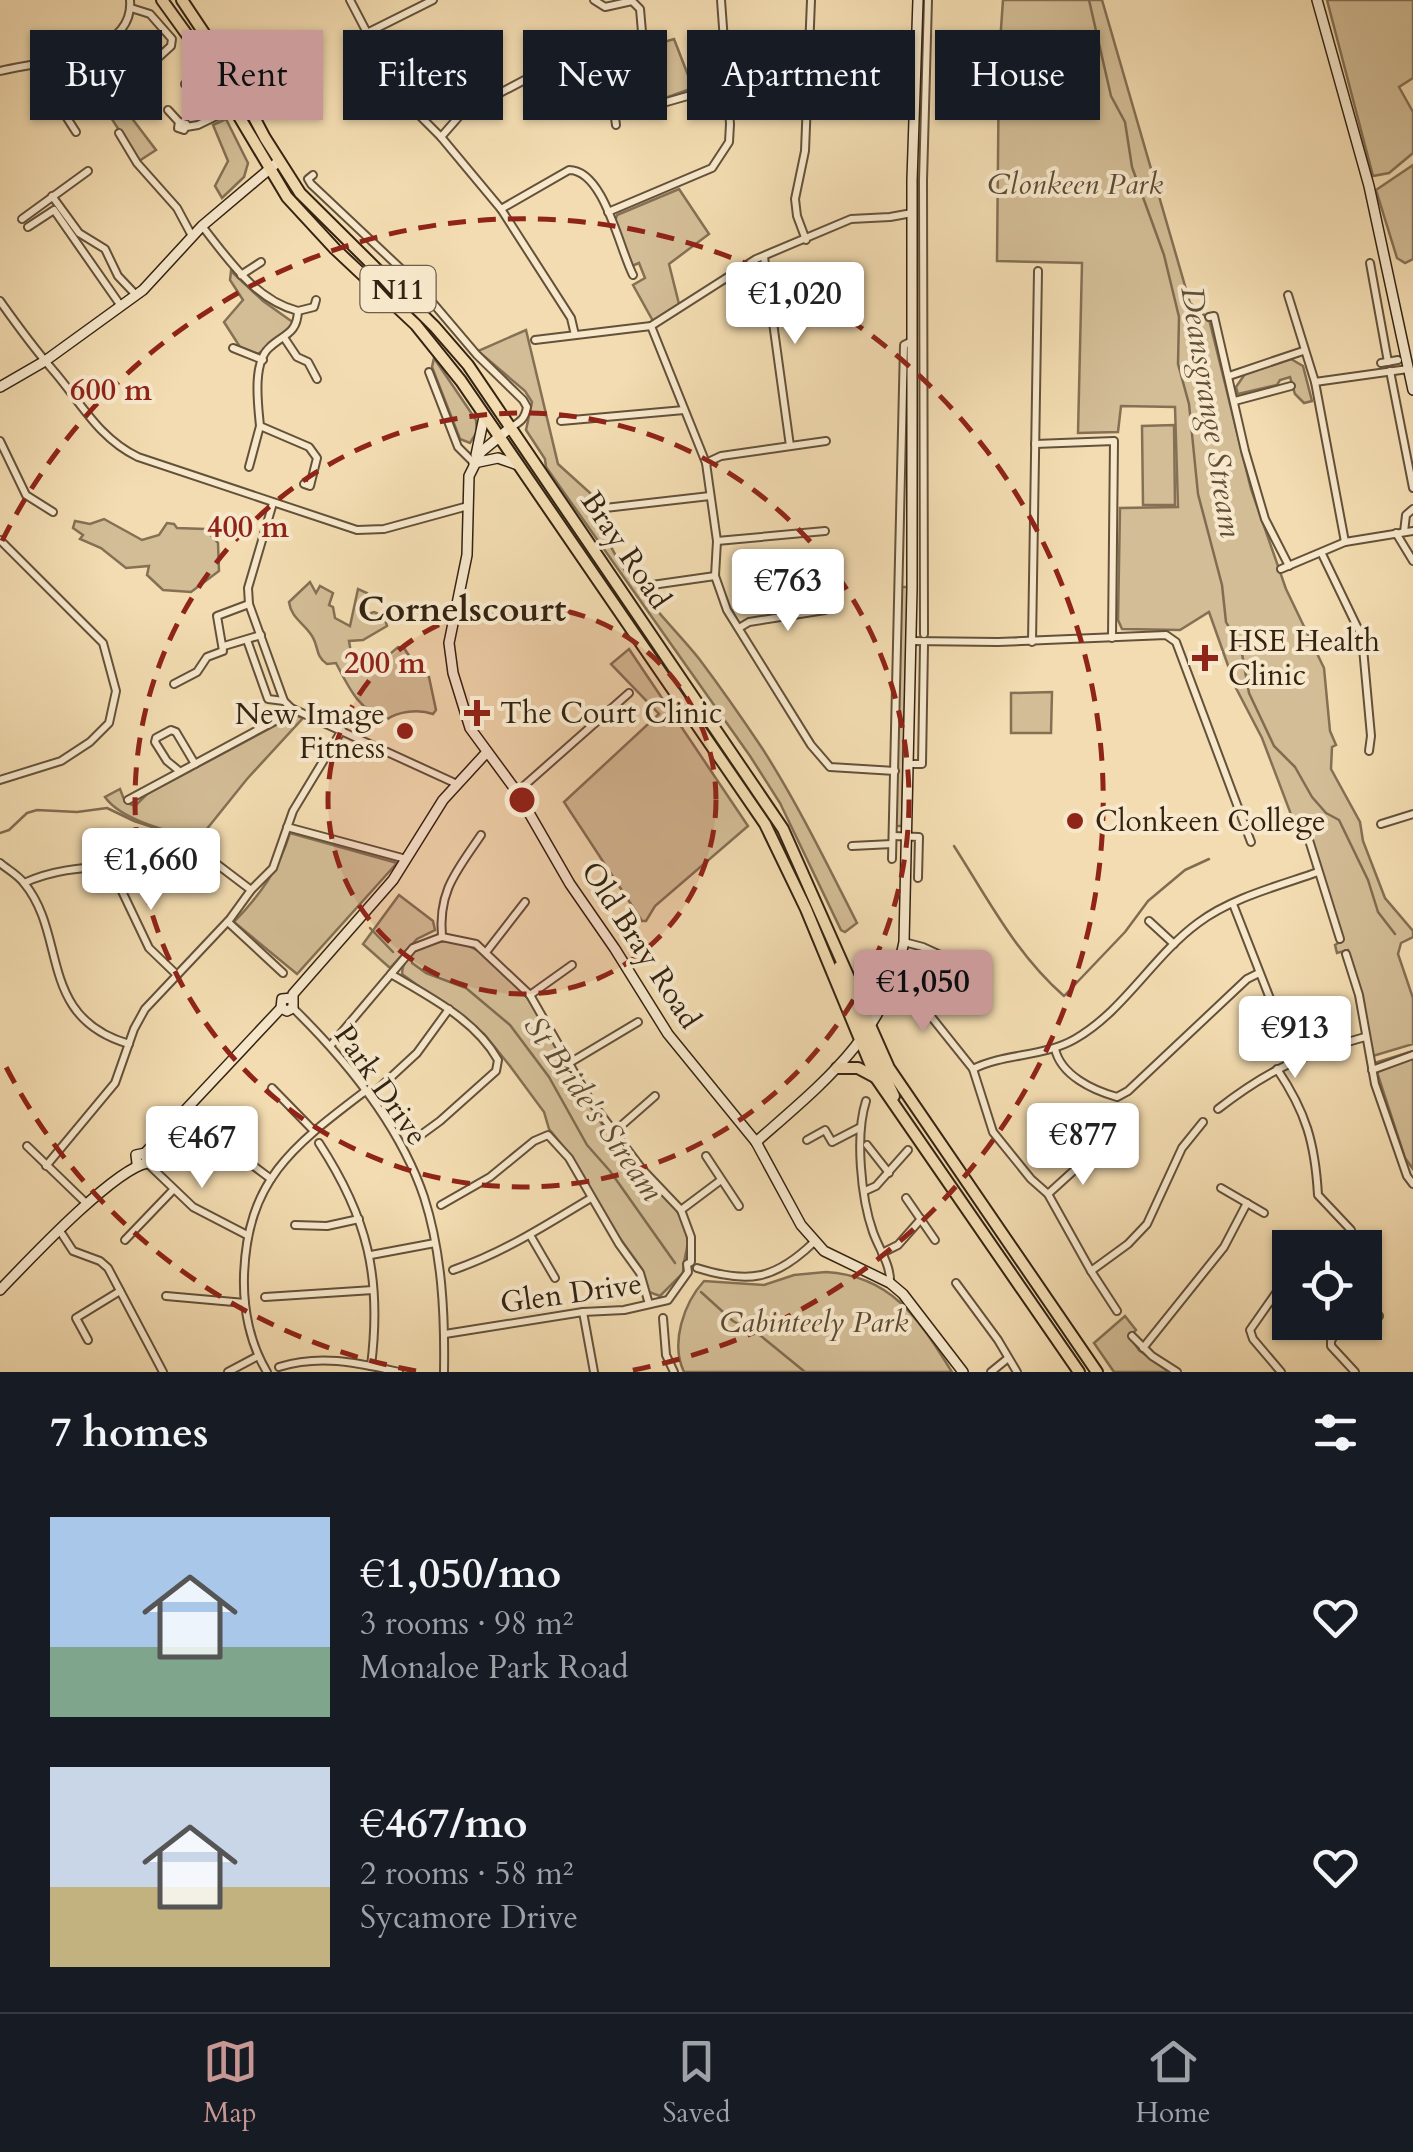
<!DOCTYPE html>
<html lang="en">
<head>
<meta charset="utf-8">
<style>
	body { margin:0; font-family:Cardo,serif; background:#20242c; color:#f1f3f6; height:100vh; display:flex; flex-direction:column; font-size:38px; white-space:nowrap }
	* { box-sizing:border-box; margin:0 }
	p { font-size:32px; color:#9ea1a6 }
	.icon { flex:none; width:55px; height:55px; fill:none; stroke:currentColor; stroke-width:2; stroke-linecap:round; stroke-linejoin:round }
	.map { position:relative; height:1372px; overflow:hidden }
	.drawer { display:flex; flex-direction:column; background:#171b24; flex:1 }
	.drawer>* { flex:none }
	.hud { position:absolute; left:30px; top:30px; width:1355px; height:90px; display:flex; gap:20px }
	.fabs { position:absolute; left:1272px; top:1230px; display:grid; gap:20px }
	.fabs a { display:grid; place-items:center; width:110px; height:110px; border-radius:0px; background:#171b24; box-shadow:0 2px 8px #0004; font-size:50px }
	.price { position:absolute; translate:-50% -85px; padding:0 22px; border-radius:10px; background:#fff; color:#222; font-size:32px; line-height:65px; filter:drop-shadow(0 2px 5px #0008) }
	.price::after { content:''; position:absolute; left:50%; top:60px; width:30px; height:22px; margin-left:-15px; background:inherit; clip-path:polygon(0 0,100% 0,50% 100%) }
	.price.current { background:#c59692; color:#111 }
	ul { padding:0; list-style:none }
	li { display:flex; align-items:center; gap:30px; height:250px; padding:0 50px }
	li span { display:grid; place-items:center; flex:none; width:280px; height:200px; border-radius:0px; color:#555 }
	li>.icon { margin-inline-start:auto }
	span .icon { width:120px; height:120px; fill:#fffc; stroke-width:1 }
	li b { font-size:42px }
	h2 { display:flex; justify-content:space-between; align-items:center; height:120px; padding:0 50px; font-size:42px }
	.tag { padding:0 35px; border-radius:0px; background:#171b24; box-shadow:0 2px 8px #0004; font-size:35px; line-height:90px }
	.tag.current { background:#c59692; color:#111 }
	.tabs { display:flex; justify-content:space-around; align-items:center; height:140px; border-top:2px solid #363941; background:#171b24; font-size:28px; color:#9ea1a6 }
	.tabs a { display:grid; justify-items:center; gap:5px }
	.tabs .current { color:#c59692 }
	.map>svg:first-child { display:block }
</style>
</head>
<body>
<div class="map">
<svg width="1413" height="1372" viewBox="0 0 1413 1372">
	<rect width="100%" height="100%" fill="#f3dcb1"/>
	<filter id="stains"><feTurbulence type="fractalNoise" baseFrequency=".002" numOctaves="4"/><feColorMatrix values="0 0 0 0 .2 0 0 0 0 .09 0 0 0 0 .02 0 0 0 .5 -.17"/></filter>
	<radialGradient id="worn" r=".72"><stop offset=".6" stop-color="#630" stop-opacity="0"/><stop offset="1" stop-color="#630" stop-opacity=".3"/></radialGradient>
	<g fill="#d3bd96" stroke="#847054" stroke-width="2.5">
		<path d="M1003 0H1102L1190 303 1209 319 1251 489 1286 589 1324 668 1330 731 1336 745 1332 747 1331 769 1360 822 1363 841 1385 898 1413 931V937L1401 943 1398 954 1413 998V1044L1373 1056 1348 950 1337 953 1335 945 1343 940 1308 827 1295 825 1262 738 1236 688 1209 612 1180 630 1122 629 1118 620 1120 508 1178 507 1175 407 1121 406 1118 432 1078 433 1082 263 997 261 999 57Z"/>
		<path d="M1327 0H1413V78L1399 87 1413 112V153L1389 173 1373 176Z"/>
		<path d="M674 39 693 88 654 102 647 71V47Z"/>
		<path d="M592 47 608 75 597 105 583 104 562 63Z"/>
		<path d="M118 100 156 150 139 161 106 110Z"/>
		<path d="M226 119 248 163 244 177 222 198 215 186 228 161 213 125Z"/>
		<path d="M1413 165V259L1405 263 1397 258 1376 190Z"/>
		<path d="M679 189 709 234 669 264 679 304 653 321 633 285 645 278 639 263 632 266 615 221 617 215Z"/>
		<path d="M231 271 263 301 294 323 288 332 258 354 240 347 224 322 243 300 230 280Z"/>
		<path d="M526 330 558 464 599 501C597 557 668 619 700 660 721 688 742 718 762 748 798 804 827 864 857 923L845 932 841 930 780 803 750 756 546 467 545 459 526 430 532 402 525 391 478 351Z"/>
		<path d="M434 358 476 420 477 432 470 443 460 439 432 367Z"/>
		<path d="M1291 359 1303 366 1312 401 1304 403 1295 394 1290 377 1280 380 1277 385 1238 394 1236 387 1245 374Z"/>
		<path d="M1174 425 1175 505H1143L1142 426Z"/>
		<path d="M104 519 142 540 159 535 167 523 174 524 177 528 205 529 218 543 219 571 191 592 163 590 147 575 149 566 126 568 101 548 80 539 83 535 73 528 75 521 90 524Z"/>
		<path d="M310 582 316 593 320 586 333 593 329 605 333 607 335 618 350 626 358 589 367 593 365 615 374 612 384 616 387 626 363 640 349 641 351 653 374 668 398 647 404 648 419 671 429 677 436 710 433 714C419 709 398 711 386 720 358 709 349 688 336 663L327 664C315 656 319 647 312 636 304 623 291 618 289 602Z"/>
		<path d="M899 587H908L902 826H894Z"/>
		<path d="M629 649 748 826 655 906 646 921H642L564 802 659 714 611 664Z"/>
		<path d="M1052 692 1051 733H1011V693Z"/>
		<path d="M295 715 303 718 247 779 202 835C176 837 120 819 105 797L120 789 125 802 135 806 147 794Z"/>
		<path d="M290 833 397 863 297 974 234 922C260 895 279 869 290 833Z"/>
		<path d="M399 895 433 921 435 930 417 939 390 968 363 944Z"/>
		<path d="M455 941C531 961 566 1077 609 1134 630 1162 670 1192 683 1222 693 1248 683 1252 683 1273L660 1296 649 1292 642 1269 619 1237 571 1156 549 1129 544 1112 510 1066 484 1034 402 974C403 948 433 940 455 941Z"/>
		<path d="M1413 1051V1169L1405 1158 1374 1063Z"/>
		<path d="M826 1272C893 1276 919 1320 952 1372H684C670 1343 684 1303 704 1281L764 1285 794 1275Z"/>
		<path d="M1125 1316 1136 1330 1130 1337 1139 1350 1169 1372H1114L1094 1343Z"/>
	</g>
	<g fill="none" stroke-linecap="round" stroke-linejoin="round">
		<g stroke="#806c51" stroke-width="2.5">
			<path d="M1089 0 1111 96 1125 122 1132 167 1164 255 1179 317 1178 364 1189 404 1198 494 1222 585 1226 622 1241 648 1249 693 1274 746 1295 767 1312 797 1326 813 1339 820 1368 880 1378 912 1395 934"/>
			<path d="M0 833 9 830 27 813 37 810 77 812 107 808 134 821 186 838"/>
			<path d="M954 846C988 899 1016 954 1064 996L1125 932 1148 901 1185 870 1209 859"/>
			<path d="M370 928 393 952"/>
			<path d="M412 963 426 973 466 988 510 1025 549 1077 587 1145 610 1171 675 1263"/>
			<path d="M701 1292 733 1321 761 1336 805 1372"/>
		</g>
		<g stroke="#64513a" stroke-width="10">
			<g id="street">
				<path d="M350 0 400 96 441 137 501 209 571 318 575 335"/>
				<path d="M594 0 605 7 632 1 640 9 645 66 633 74 611 73 604 60"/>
				<path d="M367 33 433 0"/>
				<path d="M0 71C40 61 135 57 130 0"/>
				<path d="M185 84 216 116"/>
				<path d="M51 93 76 132"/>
				<path d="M60 107 84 88 113 80 118 85 127 86 171 46 172 39 150 14 131 8"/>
				<path d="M168 110 179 122"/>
				<path d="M614 111 616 125"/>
				<path d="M179 122 186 124 184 130 178 128Z"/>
				<path d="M186 127 198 125 233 108"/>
				<path d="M119 133 137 163 177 208 192 236"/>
				<path d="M441 137 462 113 553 65 561 69 579 106 584 108 635 111 691 95"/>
				<path d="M313 175 308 179 311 184 415 282 477 355 523 400 527 407C525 419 520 422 510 428"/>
				<path d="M52 196 79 233 105 249 118 276 136 295"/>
				<path d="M501 209 569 170C604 170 619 248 633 275"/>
				<path d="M608 212 712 168 729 142 730 124 721 0"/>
				<path d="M22 219 88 171"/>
				<path d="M202 226C229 260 255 300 298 311 297 334 284 334 270 347 252 362 258 405 260 426L309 447 317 458 310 486 304 484"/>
				<path d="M28 227 54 210 121 306"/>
				<path d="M806 240 797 216 795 199 805 151 811 0"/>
				<path d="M764 257 790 446"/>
				<path d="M1370 263 1388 362"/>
				<path d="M241 275 261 262"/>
				<path d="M1288 295 1315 382 1345 542"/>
				<path d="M0 301C17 325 33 347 52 369 80 401 98 438 138 457L357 530 384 529 468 506"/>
				<path d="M298 311 314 307 316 300"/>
				<path d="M1209 317 1214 316 1245 451 1265 519 1289 566"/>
				<path d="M651 326 706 463 717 541 715 576 727 610 811 745 830 767 895 771"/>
				<path d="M285 339 297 357 308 362 317 379"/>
				<path d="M535 340 651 326 756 259 851 219 890 217 912 213"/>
				<path d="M233 348 263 360"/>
				<path d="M1381 363 1398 360"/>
				<path d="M1390 371 1413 488"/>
				<path d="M429 372 458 447 474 463"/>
				<path d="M1229 376 1303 351"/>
				<path d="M1315 382 1408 369"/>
				<path d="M1235 401 1291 386"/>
				<path d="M561 421 684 410"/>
				<path d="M0 441 26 495 53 512"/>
				<path d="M1035 444 1114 441 1112 638"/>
				<path d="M706 463 721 456 826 441"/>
				<path d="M249 467 260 426"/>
				<path d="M273 503 248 588 249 604 284 701 291 708 457 784"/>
				<path d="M605 508 710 496"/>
				<path d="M1404 532 1406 515 1413 509"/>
				<path d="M1396 533 1413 561"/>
				<path d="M0 540 103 643 116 691 109 723 90 742 61 761 0 780"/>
				<path d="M717 541 825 531"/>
				<path d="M1322 554 1362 637 1371 736 1369 751"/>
				<path d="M1281 569 1345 542 1413 531"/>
				<path d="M645 586 715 576"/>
				<path d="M739 628 749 622 825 610"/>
				<path d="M924 634 923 180 928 0"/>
				<path d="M247 640 268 699 284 701"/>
				<path d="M911 641 998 642 1166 635 1176 642 1251 842"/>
				<path d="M1032 642 1038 271"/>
				<path d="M224 646 261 635"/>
				<path d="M174 684 197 672 207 657 223 651 217 616 249 604"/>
				<path d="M909 764H922L924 645"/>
				<path d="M178 770 167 761 155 742 156 738 171 730 176 732 195 764"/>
				<path d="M517 792 629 693"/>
				<path d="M128 800 282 717 291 708"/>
				<path d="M1303 821 1340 939"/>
				<path d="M1381 824 1413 814"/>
				<path d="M287 827 406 859"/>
				<path d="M893 836 919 837 918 878"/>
				<path d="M193 846 251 890"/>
				<path d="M852 846 892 844"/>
				<path d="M892 859 904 345 912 341"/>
				<path d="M0 863C7 869 18 875 24 883 68 936 37 1017 129 1044"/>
				<path d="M24 883C52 870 80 868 110 866L149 948 177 975"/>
				<path d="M1233 904 1278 1019"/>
				<path d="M1149 921 1174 944"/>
				<path d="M228 922 283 973"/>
				<path d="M442 937C438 891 456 872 481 835"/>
				<path d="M904 942 923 947 975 971"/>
				<path d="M487 951 525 902"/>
				<path d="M1346 954 1359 995 1375 1084 1407 1176 1413 1184"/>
				<path d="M391 974C429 997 475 1019 498 1060L496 1071 440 1121 414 1140"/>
				<path d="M896 977 909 989 973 1069 993 1132 1031 1179 1048 1194 1091 1271 1117 1311"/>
				<path d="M530 995 572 965"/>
				<path d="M293 1008C346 1060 400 1126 424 1197 442 1253 445 1314 444 1372"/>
				<path d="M331 1045 413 948 442 937 476 944 530 995 590 1100 642 1169 681 1210 691 1237V1262L687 1264 688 1272 668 1300 624 1310 583 1312 445 1334"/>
				<path d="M1055 1049C1061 1075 1092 1090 1117 1097L1128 1091 1247 979 1259 973"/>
				<path d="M571 1062 638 1022"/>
				<path d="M973 1069C1005 1053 1044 1057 1075 1039 1124 1011 1153 956 1198 923 1231 898 1278 886 1318 872"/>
				<path d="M1277 1069C1306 1112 1315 1143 1318 1195L1351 1230"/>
				<path d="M1372 1070 1413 1055"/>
				<path d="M272 1088 313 1130"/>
				<path d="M377 1090 417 1053 449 1009"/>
				<path d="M866 1101C855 1135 861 1198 873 1232 879 1249 891 1265 890 1283"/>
				<path d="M1218 1109C1268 1070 1304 1054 1365 1037"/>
				<path d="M614 1132 655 1096"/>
				<path d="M807 1140 825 1130 832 1142 859 1128"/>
				<path d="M220 1141 271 1179"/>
				<path d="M319 1143C368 1218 382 1278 371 1366"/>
				<path d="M867 1145 889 1173"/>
				<path d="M27 1146 87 1204"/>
				<path d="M706 1156 739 1206"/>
				<path d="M147 1163 193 1207 247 1235"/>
				<path d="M46 1166 115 1083 134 1029 145 1009 230 919 251 890 273 868 293 811 342 730"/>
				<path d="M1221 1188 1264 1213"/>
				<path d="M865 1191 876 1186 908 1150"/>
				<path d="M1048 1194 1092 1154"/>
				<path d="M906 1198 935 1240"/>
				<path d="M441 1205 490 1177 534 1141 548 1135 569 1158 619 1244 640 1273 649 1304"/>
				<path d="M681 1210 721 1180"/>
				<path d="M295 1225 327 1226 359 1219"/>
				<path d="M60 1231 73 1251 100 1261 108 1268 163 1372"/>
				<path d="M530 1235 555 1278"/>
				<path d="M125 1240 173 1190"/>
				<path d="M1301 1243 1307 1248"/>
				<path d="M882 1253 898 1245 921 1219"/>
				<path d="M371 1255 435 1243"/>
				<path d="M697 1268C748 1284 775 1280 814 1242"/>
				<path d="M453 1270C503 1253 546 1225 591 1198"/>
				<path d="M1091 1271 1128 1244 1147 1224 1182 1148 1203 1122"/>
				<path d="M956 1283 998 1340 1017 1372"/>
				<path d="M166 1296 245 1303"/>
				<path d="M265 1297 373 1290"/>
				<path d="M1365 1301 1379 1316"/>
				<path d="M583 1312 594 1372"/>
				<path d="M663 1318 666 1355 674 1372"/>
				<path d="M1342 1322 1331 1341V1346L1355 1372"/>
				<path d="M1132 1336 1152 1356 1177 1372"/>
				<path d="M88 1340 76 1318 120 1291"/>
				<path d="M1143 1348 1224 1247 1247 1203"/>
				<path d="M279 1367C321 1354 358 1363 399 1372"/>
				<path d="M228 1372 258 1356"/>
				<path d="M267 1372C250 1344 243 1309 244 1276 247 1180 293 1146 364 1092"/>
				<path d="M991 1372 1007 1359"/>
				<path d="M1281 1372 1253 1339 1250 1330 1290 1273"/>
			</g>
		</g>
		<g stroke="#342312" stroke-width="12">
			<g id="secondary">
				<path d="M1317 0 1369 186 1413 390"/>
				<path d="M0 387 45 361 143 290 202 226 279 161"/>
				<path d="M510 428 481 452 469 476 467 555 449 643 453 673 470 728 517 792 570 884 615 949 668 1034 756 1142 801 1225 824 1251 890 1283 903 1294 963 1372"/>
				<path d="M476 455 484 417"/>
				<path d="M474 463 498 458 518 465"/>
				<path d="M281 1008 287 1011 293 1008V994L393 880 443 800 487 752"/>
				<path d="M756 1142C823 1083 886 1035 904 942L912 589V180L918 0"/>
				<path d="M137 1163 136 1155 145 1153 281 1008 282 999 292 998"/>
				<path d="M0 1290C29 1260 113 1170 147 1163L145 1153"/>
			</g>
		</g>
		<g stroke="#342312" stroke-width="14">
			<g id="highway">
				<path d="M162 0 206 61 287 197 335 249 416 325 461 381 765 824 806 909 876 1078 1079 1372"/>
				<path d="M182 0 230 72 265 138 300 193 435 327 468 365 783 829 889 1068 1097 1372"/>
				<path d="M839 967 857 1017 867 1034"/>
				<path d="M858 994 870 999 887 996"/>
				<path d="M866 1036 894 1096"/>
				<path d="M837 1068H858L875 1077"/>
			</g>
		</g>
		<use href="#street" stroke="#f7e8cc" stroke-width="6"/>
		<use href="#secondary" stroke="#f7e8cc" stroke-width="9"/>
		<use href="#highway" stroke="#f3dcb1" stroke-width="10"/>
	</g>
	<circle cx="522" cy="800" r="194" fill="#8f2418" fill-opacity=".12"/>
	<g fill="none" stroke="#8f2418" stroke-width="5" stroke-dasharray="18 12">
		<circle cx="522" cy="800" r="194"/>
		<circle cx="522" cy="800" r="387"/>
		<path d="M416 1371A581 581 0 0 1 2 1059M2 541A581 581 0 1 1 628 1371"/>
	</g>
	<g fill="#8f2418" stroke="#f7e8cc" stroke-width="4">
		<path d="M1200 643h10v10h10v10h-10v10h-10v-10h-10v-10h10z"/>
		<path d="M472 698h10v10h10v10h-10v10h-10v-10h-10v-10h10z"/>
		<circle cx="405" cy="731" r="10"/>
		<circle cx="1075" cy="821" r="10"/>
	</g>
	<g text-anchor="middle" stroke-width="8" stroke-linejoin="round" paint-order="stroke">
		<rect fill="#f7e8cc" stroke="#6e5e4a" stroke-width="2.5" x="360.5" y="266" width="75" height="46" rx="8"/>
		<g font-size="28" font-weight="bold" fill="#342312">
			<text x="398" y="299">N11</text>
		</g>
		<g font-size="30" font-style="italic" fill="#5c4a33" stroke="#f7e8cc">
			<text x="1075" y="194">Clonkeen Park</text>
			<text x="814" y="1332">Cabinteely Park</text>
		</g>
		<g font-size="30" fill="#342312" stroke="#f7e8cc">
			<text transform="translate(626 550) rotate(56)" y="10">Bray Road</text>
			<text transform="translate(641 945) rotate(57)" y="10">Old Bray Road</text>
			<text transform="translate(381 1085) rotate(55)" y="10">Park Drive</text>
			<text transform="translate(571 1293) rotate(-8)" y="10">Glen Drive</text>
		</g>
		<g font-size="30" fill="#342312" stroke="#f7e8cc" text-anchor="start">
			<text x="1228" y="651">HSE Health<tspan x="1228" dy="34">Clinic</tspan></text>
			<text x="500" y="723">The Court Clinic</text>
			<text x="385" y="724" text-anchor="end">New Image<tspan x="385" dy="34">Fitness</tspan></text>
			<text x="1095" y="831">Clonkeen College</text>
		</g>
		<g font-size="32" font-style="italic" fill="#604e37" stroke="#f7e8cc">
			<text transform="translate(1212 412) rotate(81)" y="11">Deansgrange Stream</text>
			<text transform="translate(594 1108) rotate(55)" y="11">St Bride's Stream</text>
		</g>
		<g font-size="35" font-weight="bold" fill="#342312" stroke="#f7e8cc">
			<text x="462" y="621">Cornelscourt</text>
		</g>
	</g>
	<circle cx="522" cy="800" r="15" fill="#8f2418" stroke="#f7e8cc" stroke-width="5"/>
	<g font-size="30" text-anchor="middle" font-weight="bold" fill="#8f2418" stroke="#f7e8cc" stroke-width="8" stroke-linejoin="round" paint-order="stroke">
		<text x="111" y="400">600 m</text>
		<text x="248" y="537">400 m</text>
		<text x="385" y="673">200 m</text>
	</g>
	<rect width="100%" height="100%" filter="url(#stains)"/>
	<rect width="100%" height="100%" fill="url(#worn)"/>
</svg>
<div class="fabs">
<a><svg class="icon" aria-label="locate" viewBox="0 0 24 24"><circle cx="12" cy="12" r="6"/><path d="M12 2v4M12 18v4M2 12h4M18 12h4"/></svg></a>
</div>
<b class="price" style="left:795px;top:347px">€1,020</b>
<b class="price" style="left:788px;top:634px">€763</b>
<b class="price" style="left:151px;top:913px">€1,660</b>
<b class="price current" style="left:923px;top:1035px">€1,050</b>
<b class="price" style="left:1295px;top:1081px">€913</b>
<b class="price" style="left:1083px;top:1188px">€877</b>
<b class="price" style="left:202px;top:1191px">€467</b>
<div class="hud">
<a class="tag">Buy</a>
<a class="tag current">Rent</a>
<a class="tag">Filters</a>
<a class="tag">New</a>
<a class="tag">Apartment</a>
<a class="tag">House</a>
</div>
</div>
<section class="drawer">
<h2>7 homes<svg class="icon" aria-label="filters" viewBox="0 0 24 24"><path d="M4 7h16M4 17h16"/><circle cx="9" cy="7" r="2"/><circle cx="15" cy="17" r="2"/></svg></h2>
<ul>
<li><span style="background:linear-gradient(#a9c7e8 65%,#7fa58c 0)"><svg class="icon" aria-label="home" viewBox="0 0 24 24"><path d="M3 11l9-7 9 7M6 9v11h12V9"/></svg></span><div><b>€1,050/mo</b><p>3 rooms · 98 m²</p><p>Monaloe Park Road</p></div><svg class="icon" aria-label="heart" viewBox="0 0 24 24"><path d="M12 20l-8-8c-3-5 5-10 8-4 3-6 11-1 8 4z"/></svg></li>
<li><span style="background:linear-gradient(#c9d6e8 60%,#c2b280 0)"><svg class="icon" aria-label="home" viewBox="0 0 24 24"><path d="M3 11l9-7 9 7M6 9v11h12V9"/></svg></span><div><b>€467/mo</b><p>2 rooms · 58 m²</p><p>Sycamore Drive</p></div><svg class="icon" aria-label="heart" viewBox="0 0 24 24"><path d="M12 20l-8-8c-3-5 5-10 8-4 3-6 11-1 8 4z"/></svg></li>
</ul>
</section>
<nav class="tabs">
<a class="current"><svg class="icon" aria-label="map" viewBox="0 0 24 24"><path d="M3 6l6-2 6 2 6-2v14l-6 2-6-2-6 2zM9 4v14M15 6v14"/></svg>Map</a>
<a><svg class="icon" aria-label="saved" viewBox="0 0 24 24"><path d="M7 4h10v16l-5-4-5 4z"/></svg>Saved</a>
<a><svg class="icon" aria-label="home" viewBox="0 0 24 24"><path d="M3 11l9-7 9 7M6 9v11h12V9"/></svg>Home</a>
</nav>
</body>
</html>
